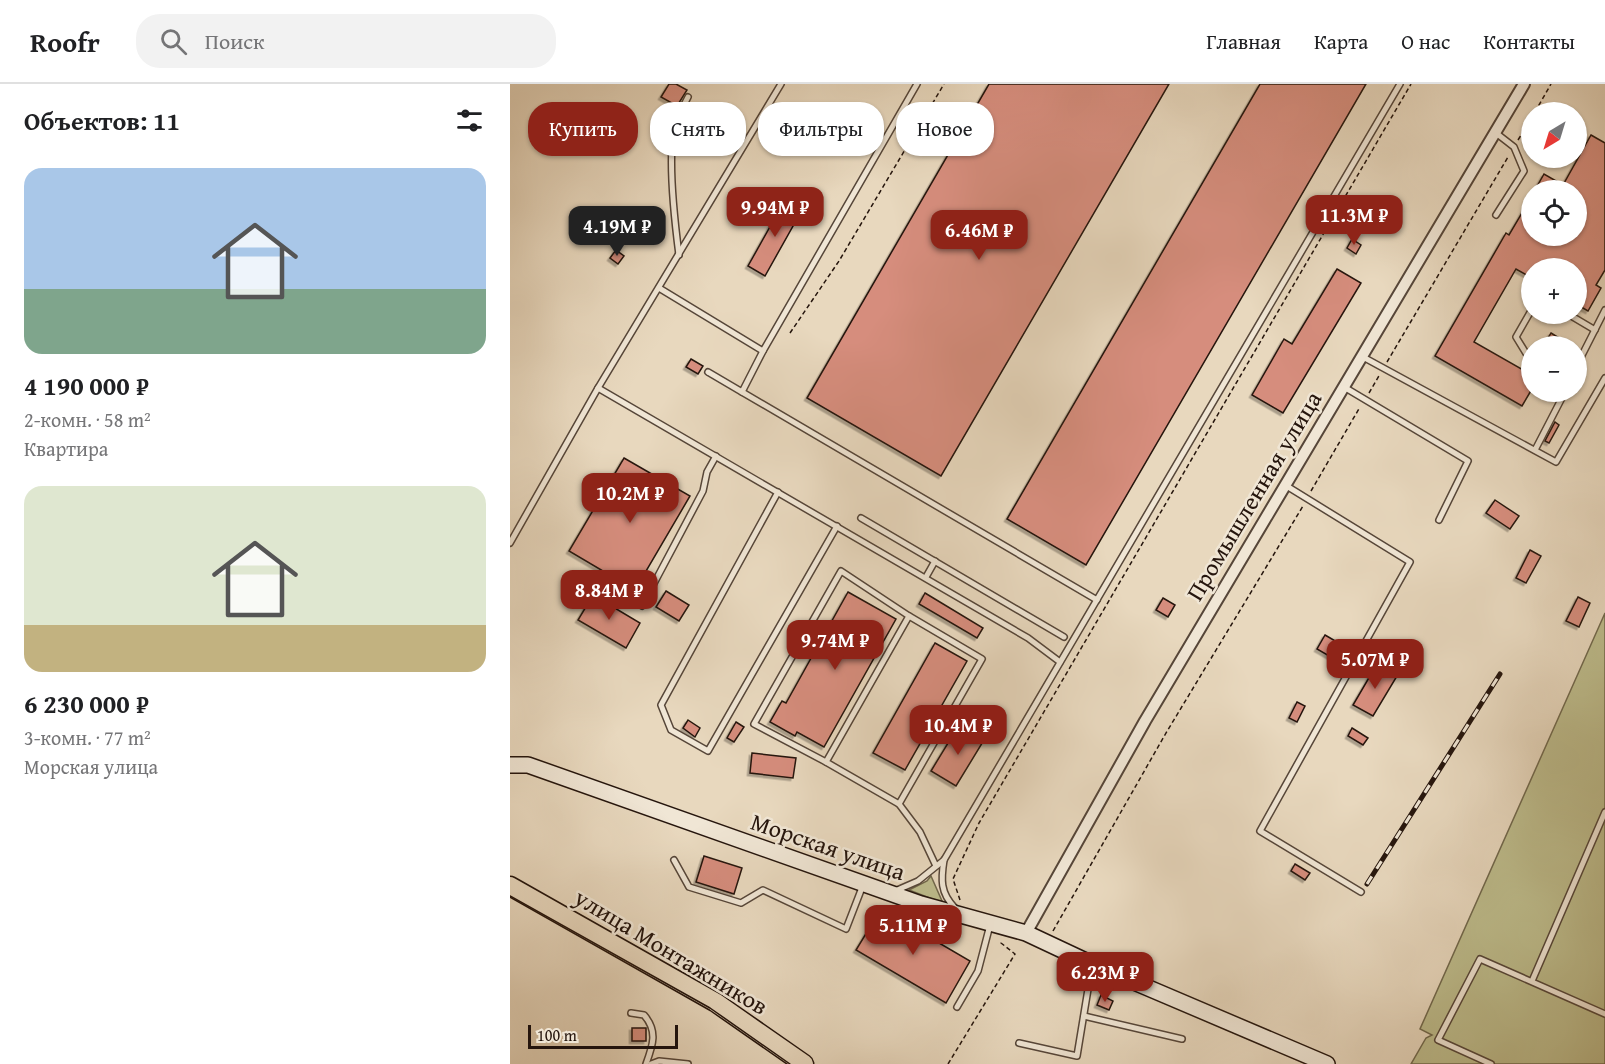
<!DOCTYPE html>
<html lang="ru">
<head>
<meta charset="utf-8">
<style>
	body { margin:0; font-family:"Gentium Book Plus",serif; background:#f2f2f2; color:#202124; height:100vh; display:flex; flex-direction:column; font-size:22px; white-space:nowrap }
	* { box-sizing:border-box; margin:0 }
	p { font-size:20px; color:#757577 }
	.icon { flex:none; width:33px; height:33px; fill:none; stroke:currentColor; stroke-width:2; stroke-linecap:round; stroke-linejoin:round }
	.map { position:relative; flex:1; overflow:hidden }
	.sheet { display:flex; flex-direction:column; background:#fff; width:510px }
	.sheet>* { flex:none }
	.top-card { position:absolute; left:18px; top:18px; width:570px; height:54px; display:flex; gap:12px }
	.needle { width:39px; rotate:218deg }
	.controls { position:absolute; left:1011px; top:18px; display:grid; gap:12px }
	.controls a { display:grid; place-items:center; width:66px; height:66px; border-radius:50%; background:#fff; box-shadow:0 2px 4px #0004; font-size:30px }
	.scale { position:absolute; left:18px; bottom:15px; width:150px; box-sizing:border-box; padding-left:6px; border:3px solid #25150d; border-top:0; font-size:16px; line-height:21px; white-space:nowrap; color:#25150d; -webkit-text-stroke:4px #f0e6d5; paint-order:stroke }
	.price { position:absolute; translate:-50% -51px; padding:0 14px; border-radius:12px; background:#8f2418; color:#fff; font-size:20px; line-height:39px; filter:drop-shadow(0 2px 3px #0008) }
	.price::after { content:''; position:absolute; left:50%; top:36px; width:18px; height:14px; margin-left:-9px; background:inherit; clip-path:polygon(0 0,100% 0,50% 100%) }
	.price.active { background:#222; color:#fff }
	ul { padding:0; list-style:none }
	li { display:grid; align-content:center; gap:12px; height:318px; padding:0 24px }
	li span { display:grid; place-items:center; height:186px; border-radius:18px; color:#555 }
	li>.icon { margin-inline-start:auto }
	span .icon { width:108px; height:108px; fill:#fffc; stroke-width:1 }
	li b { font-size:26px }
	h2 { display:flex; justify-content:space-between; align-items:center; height:72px; padding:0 24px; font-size:26px }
	.tag { padding:0 21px; border-radius:24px; background:#fff; box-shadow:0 2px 4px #0004; font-size:21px; line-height:54px }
	.tag.active { background:#8f2418; color:#fff }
	header { display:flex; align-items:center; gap:36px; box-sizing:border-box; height:84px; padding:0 30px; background:#fff; border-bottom:2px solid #e0e0e0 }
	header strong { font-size:28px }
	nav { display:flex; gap:33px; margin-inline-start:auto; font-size:21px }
	.search { width:420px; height:54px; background:#f2f2f2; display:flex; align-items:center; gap:15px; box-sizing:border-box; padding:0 21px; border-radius:24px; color:#757577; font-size:22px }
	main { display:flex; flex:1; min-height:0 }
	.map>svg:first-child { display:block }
</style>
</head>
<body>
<header>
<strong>Roofr</strong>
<div class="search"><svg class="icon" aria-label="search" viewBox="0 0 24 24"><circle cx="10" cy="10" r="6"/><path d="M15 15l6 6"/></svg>Поиск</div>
<nav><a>Главная</a><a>Карта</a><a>О нас</a><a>Контакты</a></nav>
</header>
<main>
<section class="sheet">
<h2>Объектов: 11<svg class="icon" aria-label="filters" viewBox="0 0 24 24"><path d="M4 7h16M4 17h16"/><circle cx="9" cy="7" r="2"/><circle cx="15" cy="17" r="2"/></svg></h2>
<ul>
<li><span style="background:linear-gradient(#a9c7e8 65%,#7fa58c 0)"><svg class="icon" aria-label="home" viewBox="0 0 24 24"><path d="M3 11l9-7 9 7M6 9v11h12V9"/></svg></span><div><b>4 190 000 ₽</b><p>2-комн. · 58 m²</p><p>Квартира</p></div></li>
<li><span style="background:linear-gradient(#dfe7d0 75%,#c2b280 0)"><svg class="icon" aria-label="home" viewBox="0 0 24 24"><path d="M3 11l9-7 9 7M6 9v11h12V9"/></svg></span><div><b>6 230 000 ₽</b><p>3-комн. · 77 m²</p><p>Морская улица</p></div></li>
</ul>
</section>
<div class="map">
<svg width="1095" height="980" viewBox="0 0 1095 980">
	<defs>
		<filter id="shadow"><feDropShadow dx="-2.5" dy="2.5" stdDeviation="0" flood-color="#0004"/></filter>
	</defs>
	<rect width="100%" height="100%" fill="#e8d8be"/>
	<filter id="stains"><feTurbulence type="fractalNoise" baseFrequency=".00333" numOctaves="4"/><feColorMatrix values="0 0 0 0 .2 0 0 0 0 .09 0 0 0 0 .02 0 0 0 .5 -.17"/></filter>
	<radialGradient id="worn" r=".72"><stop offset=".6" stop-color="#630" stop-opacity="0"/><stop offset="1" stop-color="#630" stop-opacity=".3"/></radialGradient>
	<g fill="#bdbc8c" stroke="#71684c" stroke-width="1.5">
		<path d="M1095 529V980H901L916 954 922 951 910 945Z"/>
		<path d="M421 792 432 817 430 818 399 806 417 797Z"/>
	</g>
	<g fill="#d68d7d" stroke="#25150d" stroke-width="1.5" filter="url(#shadow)">
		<path d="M159 0H166L177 6 167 22 151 13Z"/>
		<path d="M479 0H659L431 392 297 314Z"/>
		<path d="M750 0H856L576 481 497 435Z"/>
		<path d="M1081 51 1095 59V186L1086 201 1091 204 1078 227 1066 220V184H1022V194L1006 185 964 258 1022 291V305L1012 322 925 272 996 149 999 151 1022 112V152H1066V106H1025L1034 90 1053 101Z"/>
		<path d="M275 116 292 126 255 192 238 182Z"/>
		<path d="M842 155 851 161 846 170 837 164Z"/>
		<path d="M106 166 114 172 108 180 100 174Z"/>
		<path d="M827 185 851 199 773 329 742 311 774 255 782 260Z"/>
		<path d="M1041 249 1062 262H1041L1035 259Z"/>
		<path d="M181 275 193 282 188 290 176 283Z"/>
		<path d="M1045 338 1049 341 1039 359 1035 357Z"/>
		<path d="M114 374 180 412 125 506 59 467Z"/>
		<path d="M985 416 1009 432 1000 445 976 429Z"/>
		<path d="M1020 466 1031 472 1016 499 1006 494Z"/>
		<path d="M156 507 179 521 169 537 146 523Z"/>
		<path d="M338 508 386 535 314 663 287 648 285 652 260 638 272 617 276 619Z"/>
		<path d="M415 509 473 544 467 554 409 520Z"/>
		<path d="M83 511 130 539 116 564 68 536Z"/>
		<path d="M1068 513 1080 519 1069 543 1056 537Z"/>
		<path d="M653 514 665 521 658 533 646 526Z"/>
		<path d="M815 551 834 562 826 576 807 565Z"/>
		<path d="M425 559 457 577 395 686 363 669Z"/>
		<path d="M867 580 887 592 863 632 843 621Z"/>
		<path d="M787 618 795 622 787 638 779 634Z"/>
		<path d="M178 636 190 644 185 653 173 644Z"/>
		<path d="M226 638 234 643 224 658 217 654Z"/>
		<path d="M449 641 474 656 446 702 421 687Z"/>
		<path d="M842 644 858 654 853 661 838 652Z"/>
		<path d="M242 669 286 674 283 694 240 689Z"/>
		<path d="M194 772 232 784 224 810 186 798Z"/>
		<path d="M785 780 800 789 795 796 781 787Z"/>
		<path d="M371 825 460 877 436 919 346 866Z"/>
		<path d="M591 911 603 917 599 926 587 921Z"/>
		<rect x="122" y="944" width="14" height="13"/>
	</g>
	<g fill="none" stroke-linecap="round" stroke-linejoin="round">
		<g stroke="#564639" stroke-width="8">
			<g id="lane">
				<path d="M986 49 1004 63 1014 87 986 131"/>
				<path d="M169 171C165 140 156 67 166 38 169 30 174 21 178 13"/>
				<path d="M149 204 253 267 407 0"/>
				<path d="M1022 225 1006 253 1022 279"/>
				<path d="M1058 230 1085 246"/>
				<path d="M253 267 232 308 587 516"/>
				<path d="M853 273 1046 378 1095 294"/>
				<path d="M1066 283 1095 226"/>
				<path d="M198 288 232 308"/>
				<path d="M834 303 958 377 929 436"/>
				<path d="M88 304 518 554 550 578"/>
				<path d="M1025 366 1055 308"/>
				<path d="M775 401 900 478 750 747 851 808"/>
				<path d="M268 408 151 621 161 646 198 667 327 442"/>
				<path d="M351 434 554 553"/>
				<path d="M0 459 88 304 271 0"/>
				<path d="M416 493 425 477"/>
				<path d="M132 522 193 407 197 388 206 372"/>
				<path d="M399 532 316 678 389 720 410 748 426 782"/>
				<path d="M316 678 244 640 331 487 399 532 472 575 389 720"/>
				<path d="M164 776 179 803 231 819 253 806 336 845 353 801"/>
				<path d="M434 776C431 795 430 809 445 824"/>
				<path d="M385 807 408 797 434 776 890 0"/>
				<path d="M1022 897 1095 728"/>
				<path d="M447 923 468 887 480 841"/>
				<path d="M121 929 134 931C148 947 143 961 136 980"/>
				<path d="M574 932 672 955"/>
				<path d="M509 959 567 972 582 881"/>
				<path d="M141 980 149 977 178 980"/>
				<path d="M981 980 928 956 970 875 1095 930"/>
			</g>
		</g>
		<g stroke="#564639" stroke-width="14">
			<path id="street" d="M516 849 635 637 1014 0"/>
		</g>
		<g stroke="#25150d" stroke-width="18">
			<path id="secondary" d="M0 681H18L411 820 516 849 582 880 817 980"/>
		</g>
		<g stroke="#25150d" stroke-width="21">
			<path id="primary" d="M0 802 205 918 294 980"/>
		</g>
		<g stroke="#25150d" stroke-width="1.5" stroke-dasharray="4.5 3" stroke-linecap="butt">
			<path d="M1025 28 1041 0"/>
			<path d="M1008 56 1022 34"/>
			<path d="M280 249 329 177 434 0"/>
			<path d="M877 278 998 73"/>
			<path d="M859 309 870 290"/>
			<path d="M801 407 850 323"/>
			<path d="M450 816 443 795 469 739 901 0"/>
			<path d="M543 847 656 649 793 422"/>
			<path d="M438 980 505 870 491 859 492 856"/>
		</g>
		<use href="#lane" stroke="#f0e6d5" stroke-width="5"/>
		<use href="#street" stroke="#f0e6d5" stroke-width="10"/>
		<use href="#secondary" stroke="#f0e6d5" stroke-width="15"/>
		<use href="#primary" stroke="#e8d8be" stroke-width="18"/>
		<path stroke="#25150d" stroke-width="1.5" d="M0 812 200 924 280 980"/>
		<g stroke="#25150d" stroke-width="5">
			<path id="rail" d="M857 800 990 590"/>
		</g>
		<use href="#rail" stroke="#f0e6d5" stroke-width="3" stroke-dasharray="9" stroke-linecap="butt"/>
	</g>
	<g text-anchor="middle" stroke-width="5" stroke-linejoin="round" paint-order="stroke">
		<g font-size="24" fill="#25150d" stroke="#f0e6d5">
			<text transform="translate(744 412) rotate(-59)" y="8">Промышленная улица</text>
			<text transform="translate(318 763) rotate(19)" y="8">Морская улица</text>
			<text transform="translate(161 868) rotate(31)" y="8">улица Монтажников</text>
		</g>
	</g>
	<rect width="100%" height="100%" filter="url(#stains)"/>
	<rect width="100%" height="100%" fill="url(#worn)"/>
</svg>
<div class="controls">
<a><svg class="needle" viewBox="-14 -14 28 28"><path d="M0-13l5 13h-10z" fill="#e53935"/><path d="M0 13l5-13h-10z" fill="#757577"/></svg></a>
<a><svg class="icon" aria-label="locate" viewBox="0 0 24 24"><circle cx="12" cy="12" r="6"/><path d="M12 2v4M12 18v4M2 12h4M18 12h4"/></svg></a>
<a>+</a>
<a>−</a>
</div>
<div class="scale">100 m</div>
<b class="price" style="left:265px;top:154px">9.94M ₽</b>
<b class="price" style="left:844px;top:162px">11.3M ₽</b>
<b class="price active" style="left:107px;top:173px">4.19M ₽</b>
<b class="price" style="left:469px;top:177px">6.46M ₽</b>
<b class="price" style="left:120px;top:440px">10.2M ₽</b>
<b class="price" style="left:99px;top:537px">8.84M ₽</b>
<b class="price" style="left:325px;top:587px">9.74M ₽</b>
<b class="price" style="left:865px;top:606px">5.07M ₽</b>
<b class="price" style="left:448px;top:672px">10.4M ₽</b>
<b class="price" style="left:403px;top:872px">5.11M ₽</b>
<b class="price" style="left:595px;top:919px">6.23M ₽</b>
<div class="top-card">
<a class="tag active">Купить</a>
<a class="tag">Снять</a>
<a class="tag">Фильтры</a>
<a class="tag">Новое</a>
</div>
</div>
</main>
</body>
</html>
